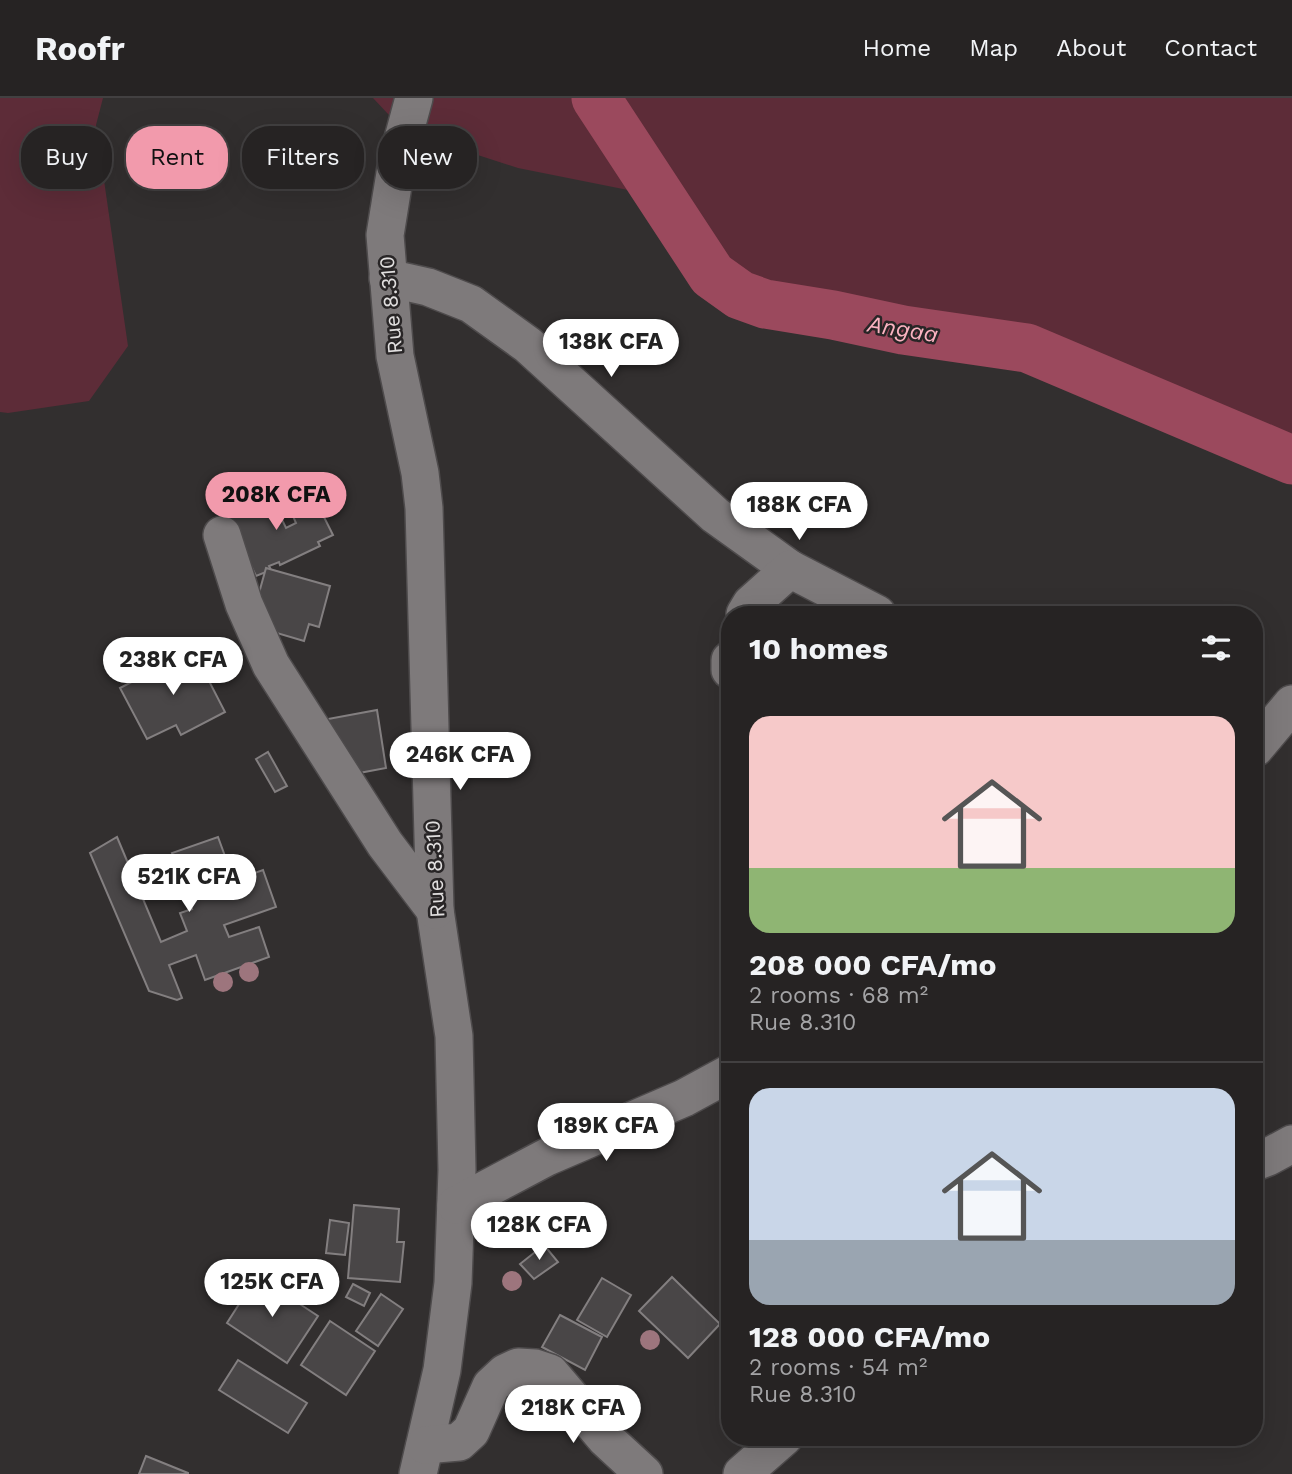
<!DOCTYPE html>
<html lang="en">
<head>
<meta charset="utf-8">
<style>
	body { margin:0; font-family:"Work Sans",sans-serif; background:#322f30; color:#f1f3f6; height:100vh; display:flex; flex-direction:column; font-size:26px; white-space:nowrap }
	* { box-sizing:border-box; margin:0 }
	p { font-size:23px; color:#a4a4a6 }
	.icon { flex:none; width:38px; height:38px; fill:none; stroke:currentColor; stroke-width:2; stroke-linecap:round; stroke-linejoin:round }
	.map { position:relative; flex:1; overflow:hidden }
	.panel { position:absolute; left:721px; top:508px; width:542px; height:840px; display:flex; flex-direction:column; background:#262323; border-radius:28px; box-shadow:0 7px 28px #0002,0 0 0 2px #424041 }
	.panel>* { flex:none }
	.hud { position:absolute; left:21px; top:28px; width:595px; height:63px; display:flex; gap:14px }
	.price { position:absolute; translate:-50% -60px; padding:0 16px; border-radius:24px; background:#fff; color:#222; font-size:23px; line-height:46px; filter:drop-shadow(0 2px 4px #0008) }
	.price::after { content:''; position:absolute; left:50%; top:42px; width:21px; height:16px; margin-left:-10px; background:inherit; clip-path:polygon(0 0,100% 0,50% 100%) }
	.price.current { background:#f29aac; color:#111 }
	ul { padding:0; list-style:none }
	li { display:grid; align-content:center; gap:14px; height:371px; padding:0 28px }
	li+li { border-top:2px solid #424041 }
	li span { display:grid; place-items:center; height:217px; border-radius:21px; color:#555 }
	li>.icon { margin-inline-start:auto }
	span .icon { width:126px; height:126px; fill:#fffc; stroke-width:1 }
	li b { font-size:30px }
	h2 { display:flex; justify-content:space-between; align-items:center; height:84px; padding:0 28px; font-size:30px }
	.tag { padding:0 24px; border-radius:28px; background:#262323; box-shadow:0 7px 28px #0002,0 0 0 2px #424041; font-size:24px; line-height:63px }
	.tag.current { background:#f29aac; color:#111 }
	header { display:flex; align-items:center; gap:42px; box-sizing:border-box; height:98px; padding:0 35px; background:#262323; border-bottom:2px solid #424041 }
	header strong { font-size:33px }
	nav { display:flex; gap:38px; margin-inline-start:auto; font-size:24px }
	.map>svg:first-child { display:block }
</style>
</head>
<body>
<header>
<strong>Roofr</strong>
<nav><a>Home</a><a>Map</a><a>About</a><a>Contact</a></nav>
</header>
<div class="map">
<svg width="1292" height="1376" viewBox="0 0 1292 1376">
	<rect width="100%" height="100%" fill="#322f2f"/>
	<g fill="#5d2c38">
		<path d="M0 0H103L96 27 128 248 89 303 8 315 0 314Z"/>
		<path d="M373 0H1292V362L1027 250 903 232 833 217 765 206 740 197 712 177 676 128 663 99 518 70 404 33Z"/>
	</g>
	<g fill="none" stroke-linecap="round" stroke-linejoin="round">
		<path stroke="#9b495d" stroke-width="49" d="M596 0 712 177 740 197 765 206 833 217 903 232 1027 250 1292 362"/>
	</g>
	<g fill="#494647" stroke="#837f80" stroke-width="2">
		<path d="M268 392 286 430 296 425 290 411 309 403 315 416 321 413 333 437 318 444 320 448 280 467 279 464 269 468 271 472 256 478 225 412Z"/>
		<path d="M266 470 330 488 319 529 309 526 304 543 250 527Z"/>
		<path d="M193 552 225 614 181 637 176 627 147 641 120 590Z"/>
		<path d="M377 612 386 670 343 678 334 651 328 621Z"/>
		<path d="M268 654 287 688 275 694 256 661Z"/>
		<path d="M117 739 161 844 187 833 180 815 192 811 172 755 218 739 229 769 236 767 241 780 263 772 276 809 224 827 229 839 259 829 269 859 205 882 196 857 169 867 182 900 177 902 149 893 90 755Z"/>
		<path d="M354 1107 399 1111 397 1144H404L400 1184 348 1180Z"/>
		<path d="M330 1122 349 1125 345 1157 326 1155Z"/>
		<path d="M544 1147 558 1164 534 1181 520 1166Z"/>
		<path d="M257 1178 318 1218 287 1265 227 1225Z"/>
		<path d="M672 1179 720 1226 688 1260 639 1213Z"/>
		<path d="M602 1180 631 1197 607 1239 577 1222Z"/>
		<path d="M353 1186 370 1195 364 1208 346 1199Z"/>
		<path d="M381 1196 403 1211 378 1248 356 1233Z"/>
		<path d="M560 1217 602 1239 585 1272 542 1249Z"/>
		<path d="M330 1223 375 1253 346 1297 301 1267Z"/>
		<path d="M238 1262 307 1305 288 1335 219 1292Z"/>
		<path d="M146 1358 188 1375V1376H139Z"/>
	</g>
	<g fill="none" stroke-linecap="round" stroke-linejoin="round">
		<g stroke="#4e4b4c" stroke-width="40">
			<g id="minor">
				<path d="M414 0 397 63 385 137 395 258 420 375 424 410 435 812 454 938 457 1072 453 1185 442 1272 418 1376"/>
				<path d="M388 180 428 189 471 206 528 247 715 417 790 471"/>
				<path d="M222 437 244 506 271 567 385 746 435 812"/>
				<path d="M745 516 751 506 790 471 877 516"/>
				<path d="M730 562V572"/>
				<path d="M1255 650 1292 606"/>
				<path d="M1255 1064 1268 1059 1292 1046"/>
				<path d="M456 1107 547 1059 684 1000 730 975"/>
				<path d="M425 1347 459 1344 471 1333 491 1288 505 1275 518 1269 535 1270 550 1275 606 1341 644 1376"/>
				<path d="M742 1376 784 1339"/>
			</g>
		</g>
		<use href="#minor" stroke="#7e7a7b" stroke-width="37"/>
	</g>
	<g fill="#9d757d">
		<circle cx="249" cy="874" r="10"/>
		<circle cx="223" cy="884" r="10"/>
		<circle cx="512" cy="1183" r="10"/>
		<circle cx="650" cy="1242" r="10"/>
	</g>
	<g text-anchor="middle" stroke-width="5" stroke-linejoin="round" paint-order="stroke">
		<g font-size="21" fill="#e1dfdf" stroke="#282526">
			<text transform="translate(391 207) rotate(-95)" y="7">Rue 8.310</text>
			<text transform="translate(435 771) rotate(-93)" y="7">Rue 8.310</text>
		</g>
		<g font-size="23" font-style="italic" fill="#fbb3c1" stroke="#282526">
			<text transform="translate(903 231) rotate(9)" y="8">Angaa</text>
		</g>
	</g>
</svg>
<b class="price" style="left:611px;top:281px">138K CFA</b>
<b class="price current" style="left:276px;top:434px">208K CFA</b>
<b class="price" style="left:799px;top:444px">188K CFA</b>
<b class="price" style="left:173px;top:599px">238K CFA</b>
<b class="price" style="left:460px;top:694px">246K CFA</b>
<b class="price" style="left:189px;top:816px">521K CFA</b>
<b class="price" style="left:606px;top:1065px">189K CFA</b>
<b class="price" style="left:539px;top:1164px">128K CFA</b>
<b class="price" style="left:272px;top:1221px">125K CFA</b>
<b class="price" style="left:573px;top:1347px">218K CFA</b>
<div class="hud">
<a class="tag">Buy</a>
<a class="tag current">Rent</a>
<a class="tag">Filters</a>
<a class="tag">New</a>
</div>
<section class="panel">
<h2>10 homes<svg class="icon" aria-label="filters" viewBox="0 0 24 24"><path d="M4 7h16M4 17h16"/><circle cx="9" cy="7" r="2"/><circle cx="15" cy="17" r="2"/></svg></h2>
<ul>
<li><span style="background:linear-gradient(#f6c9c9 70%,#8fb573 0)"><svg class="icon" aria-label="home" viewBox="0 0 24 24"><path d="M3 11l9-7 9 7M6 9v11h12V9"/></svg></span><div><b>208 000 CFA/mo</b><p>2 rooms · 68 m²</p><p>Rue 8.310</p></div></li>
<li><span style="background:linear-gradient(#c9d6e8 70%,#9aa5b1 0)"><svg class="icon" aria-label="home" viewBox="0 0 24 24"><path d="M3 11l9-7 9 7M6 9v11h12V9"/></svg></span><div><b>128 000 CFA/mo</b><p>2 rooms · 54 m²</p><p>Rue 8.310</p></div></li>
</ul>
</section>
</div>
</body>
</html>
